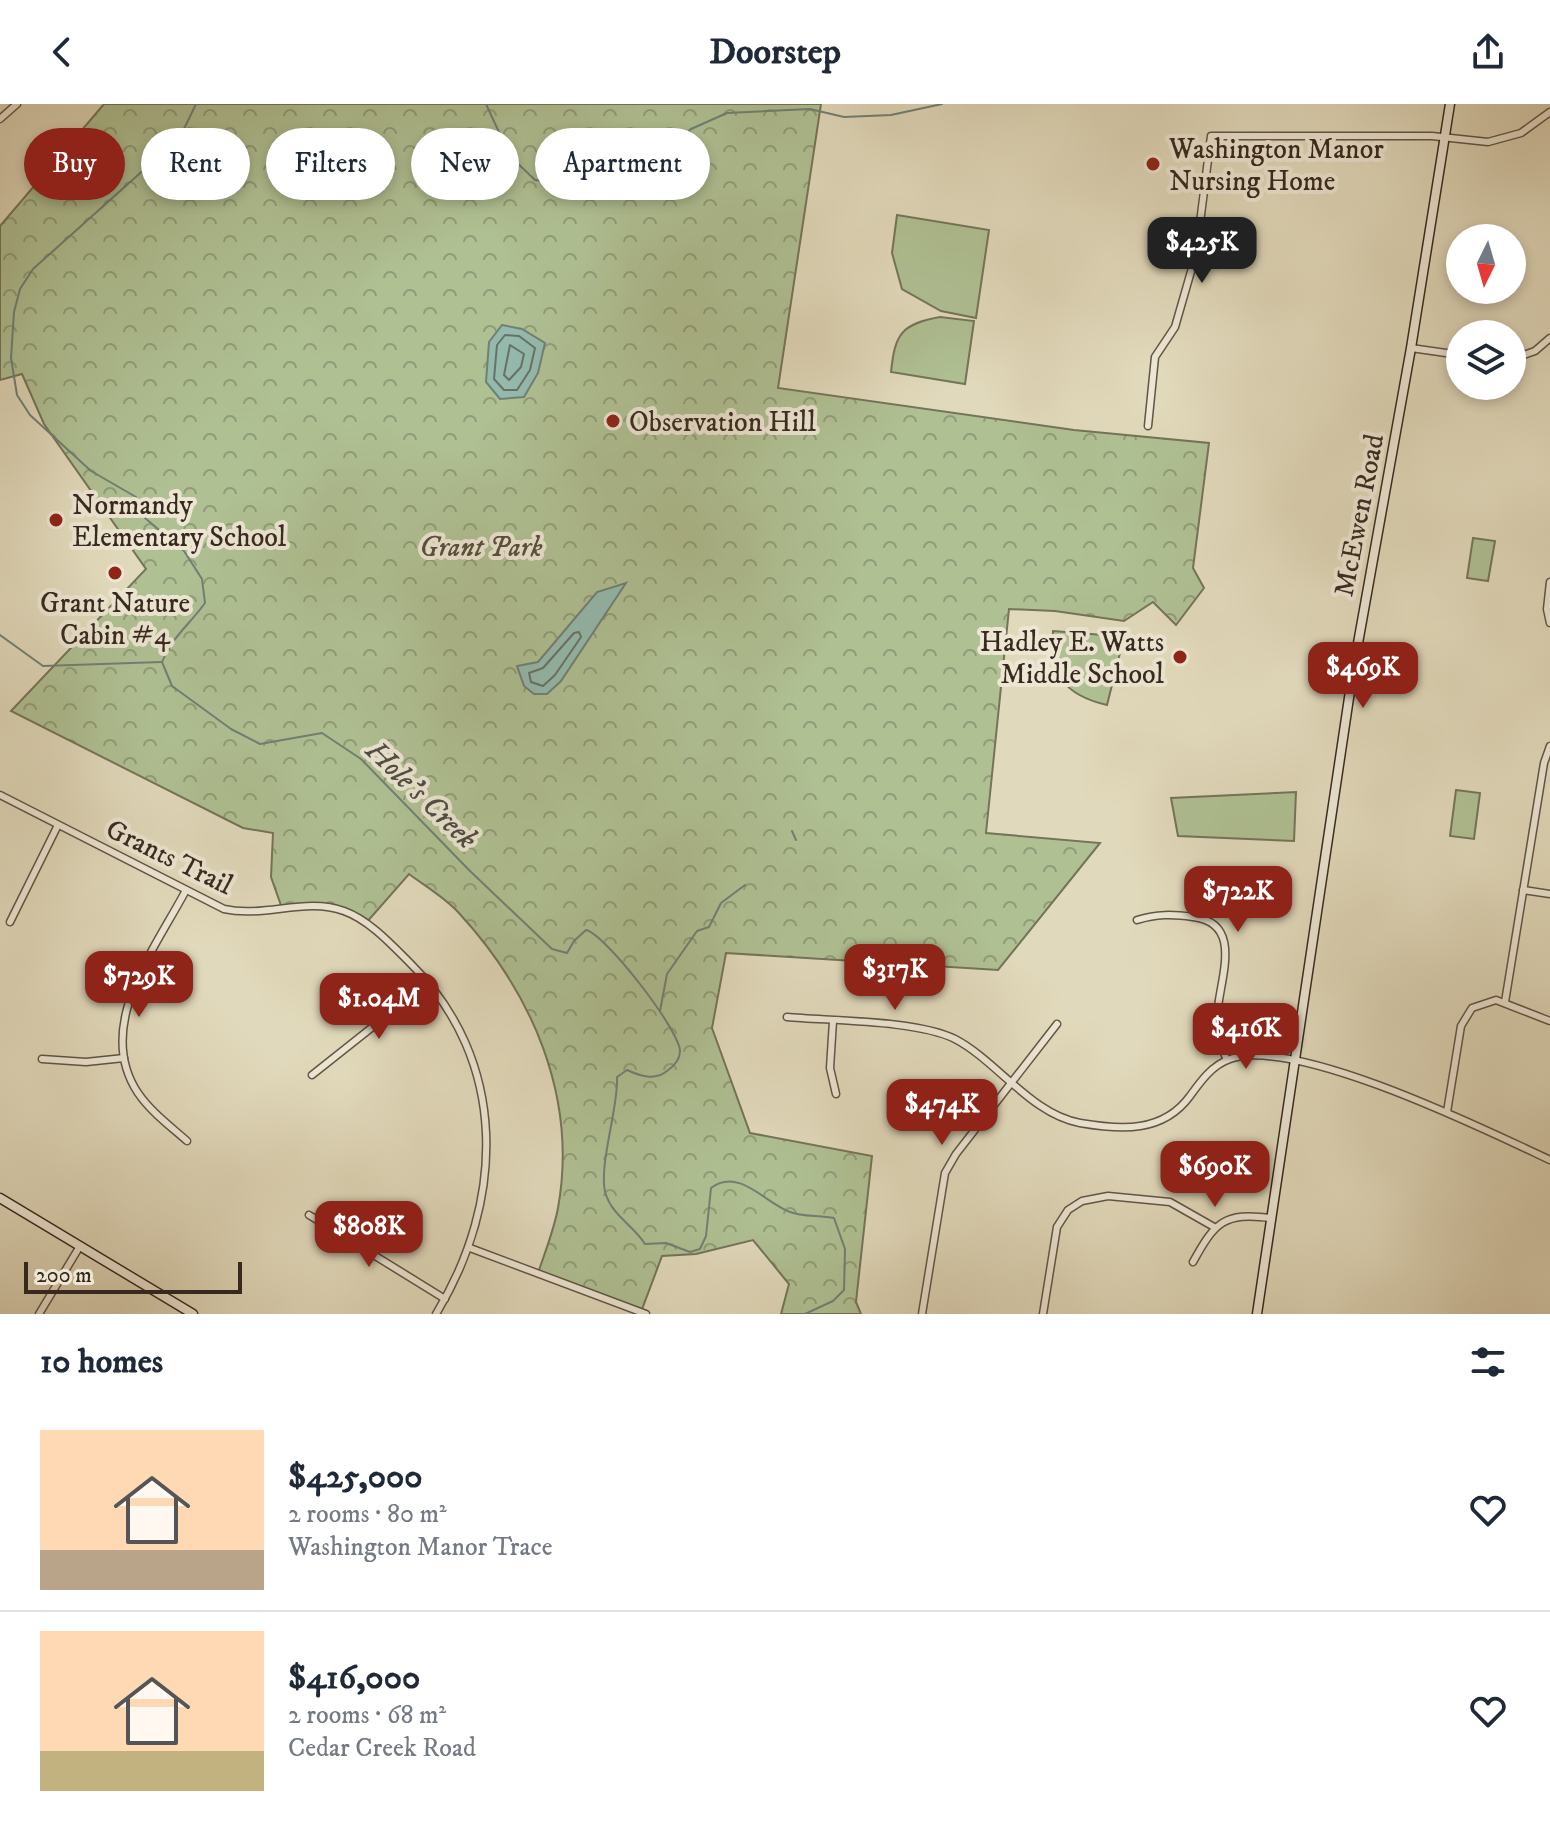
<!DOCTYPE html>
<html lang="en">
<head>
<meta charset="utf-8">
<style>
	body { margin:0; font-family:"IM FELL DW Pica",serif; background:#f2f2f3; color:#1f2937; height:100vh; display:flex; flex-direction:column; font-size:30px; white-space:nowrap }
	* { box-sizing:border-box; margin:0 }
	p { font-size:26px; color:#747a83 }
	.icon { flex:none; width:44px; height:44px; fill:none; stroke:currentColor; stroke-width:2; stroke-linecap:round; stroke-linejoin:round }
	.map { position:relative; height:1210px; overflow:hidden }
	.drawer { display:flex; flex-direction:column; background:#fff; flex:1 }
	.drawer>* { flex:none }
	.top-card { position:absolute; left:24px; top:24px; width:800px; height:72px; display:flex; gap:16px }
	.needle { width:52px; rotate:185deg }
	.controls { position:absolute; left:1446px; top:120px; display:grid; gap:16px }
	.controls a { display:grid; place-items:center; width:80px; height:80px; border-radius:50%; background:#fff; box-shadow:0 4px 12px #0003; font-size:40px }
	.scale { position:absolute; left:24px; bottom:20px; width:218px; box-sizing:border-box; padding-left:8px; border:4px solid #38291f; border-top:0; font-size:22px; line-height:28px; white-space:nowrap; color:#38291f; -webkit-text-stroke:6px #ece6d3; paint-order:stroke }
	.price { position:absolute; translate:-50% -68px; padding:0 18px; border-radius:16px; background:#8f2418; color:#fff; font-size:26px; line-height:52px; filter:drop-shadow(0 2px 4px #0008) }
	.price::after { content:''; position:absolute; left:50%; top:48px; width:24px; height:18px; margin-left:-12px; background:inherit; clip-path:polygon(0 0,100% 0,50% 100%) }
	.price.on { background:#222; color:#fff }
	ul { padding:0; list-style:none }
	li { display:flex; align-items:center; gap:24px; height:200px; padding:0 40px }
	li+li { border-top:2px solid #e0e1e3 }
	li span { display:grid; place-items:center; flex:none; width:224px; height:160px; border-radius:0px; color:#555 }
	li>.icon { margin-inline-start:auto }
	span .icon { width:96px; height:96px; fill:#fffc; stroke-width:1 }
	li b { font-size:34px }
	h2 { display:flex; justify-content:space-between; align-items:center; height:96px; padding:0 40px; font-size:34px }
	.chip { padding:0 28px; border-radius:36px; background:#fff; box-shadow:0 4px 12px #0003; font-size:28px; line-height:72px }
	.chip.on { background:#8f2418; color:#fff }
	header { display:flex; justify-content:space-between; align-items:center; height:104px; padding:0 40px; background:#fff; font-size:36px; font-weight:700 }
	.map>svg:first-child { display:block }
</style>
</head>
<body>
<header><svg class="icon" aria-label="back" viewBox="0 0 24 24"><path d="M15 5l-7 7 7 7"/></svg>Doorstep<svg class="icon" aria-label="share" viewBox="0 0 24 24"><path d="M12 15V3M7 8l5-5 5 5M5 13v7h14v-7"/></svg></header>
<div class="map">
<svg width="1550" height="1210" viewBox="0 0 1550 1210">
	<defs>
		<pattern id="forest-crowns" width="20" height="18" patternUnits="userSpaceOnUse" patternTransform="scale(2)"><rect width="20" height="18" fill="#afc093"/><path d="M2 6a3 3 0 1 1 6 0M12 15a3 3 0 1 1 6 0" fill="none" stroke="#8f9c77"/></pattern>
	</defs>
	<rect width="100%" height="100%" fill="#e1d9bb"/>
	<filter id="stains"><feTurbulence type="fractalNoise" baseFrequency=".0025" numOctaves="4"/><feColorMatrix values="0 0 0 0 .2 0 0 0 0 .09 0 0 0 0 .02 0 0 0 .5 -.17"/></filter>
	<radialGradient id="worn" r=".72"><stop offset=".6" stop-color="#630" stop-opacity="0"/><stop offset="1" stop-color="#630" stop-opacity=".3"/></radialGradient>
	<path fill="url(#forest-crowns)" stroke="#747459" stroke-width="2" d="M104 0H821L778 284 1074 326 1209 339 1193 464 1204 484 1176 521 1153 498 1124 517 1055 507 1009 505 986 729 1100 739 998 866 726 849 712 924 750 1029 872 1052 856 1198 861 1210H781L789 1180 753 1136 696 1150 662 1152 641 1208 538 1169C545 1148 554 1126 558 1104 578 993 532 888 458 808 444 793 425 782 409 770L366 819 324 803 283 807 271 773 273 729 243 724 11 607 146 465 44 320 22 270 0 276V122Z"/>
	<g fill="#afc093" stroke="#747459" stroke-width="2">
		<path d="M897 111 989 126 976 214 941 207 902 185 892 149Z"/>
		<path d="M940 213 974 217 965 280 891 268C895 230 901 220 940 213Z"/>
		<path d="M1473 434 1495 437 1488 477 1467 474Z"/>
		<path d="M1053 527 1116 532 1122 541 1107 601C1064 591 1050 571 1053 527Z"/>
		<path d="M1456 686 1480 689 1474 735 1450 732Z"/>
		<path d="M1296 688 1294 737 1178 732 1171 694Z"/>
	</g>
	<g fill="#94baae" stroke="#6f8075" stroke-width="2">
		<path d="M502 221 522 225 545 239 538 269 524 293 500 295 486 278 489 238Z"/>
		<path d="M626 479 561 577 547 590H534L524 582 517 562 538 558 597 488Z"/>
	</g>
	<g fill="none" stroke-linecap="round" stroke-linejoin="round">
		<g stroke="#667266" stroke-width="2">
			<path d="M505 231 519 232 535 244 530 266 517 286H504L494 275 497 241Z"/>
			<path d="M510 241 524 250 521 263 509 276 504 271Z"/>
			<path d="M574 529 579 528 581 533 555 571 543 582 531 578 529 569 543 564Z"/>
		</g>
		<g stroke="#6f8075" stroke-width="2">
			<path d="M196 0 183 27 167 45 33 165 20 185 14 208 11 254 17 291 30 311 91 367 136 393 145 414 184 447 202 475 205 499C190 520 172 533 162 558L172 582 231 625 260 640 322 629 361 655 469 766 552 845 567 849 574 837 586 826C605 830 679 925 680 947 680 956 674 962 667 967 655 977 640 972 627 966L617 973C619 1003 597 1065 606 1091 613 1112 634 1122 645 1140L666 1139 690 1148 700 1145 706 1132 711 1084C739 1063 765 1099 790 1108 802 1113 820 1111 834 1114L845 1145 844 1186 833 1197 805 1210"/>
			<path d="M486 0 510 52 535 76 571 80 609 75 659 54 691 25 727 9 810 5 844 13 891 11 942 0"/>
			<path d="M0 531 43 562 161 558"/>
			<path d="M792 727 796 736"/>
			<path d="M660 907 667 870 697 827 709 823 721 799 745 781"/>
		</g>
		<g stroke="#625546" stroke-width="9">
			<g id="street">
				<path d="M0 15 17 0"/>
				<path d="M1411 244 1460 251"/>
				<path d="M1512 255 1535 247 1550 234"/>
				<path d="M1148 322 1155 253 1175 223 1196 150 1211 32H1432L1488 38 1521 29 1550 8"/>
				<path d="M1550 478 1547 505 1550 519"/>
				<path d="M0 691 224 805C264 814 306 793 344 807 369 816 391 840 410 859 509 957 505 1097 436 1210"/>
				<path d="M1523 786 1550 790"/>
				<path d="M185 788C154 846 94 923 138 989 151 1008 170 1022 187 1037"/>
				<path d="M1137 816C1157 810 1172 810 1193 813 1246 819 1218 879 1217 913 1216 928 1220 942 1227 956"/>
				<path d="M10 818 58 721"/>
				<path d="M1505 898 1544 659 1550 642"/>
				<path d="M787 913C831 917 917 916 955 935 997 957 1031 1010 1080 1019 1121 1026 1163 1029 1190 992 1200 978 1212 961 1230 955 1295 932 1486 1026 1550 1056"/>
				<path d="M833 917 830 964 836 990"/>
				<path d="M42 955 86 958 124 954"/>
				<path d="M312 971 428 879"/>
				<path d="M1447 1008 1461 922 1472 904 1496 896 1550 917"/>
				<path d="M309 1111 445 1195"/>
				<path d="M470 1144 646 1210"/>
				<path d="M1193 1158C1215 1118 1224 1108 1271 1114"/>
				<path d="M39 1210 80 1142"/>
				<path d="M922 1210 945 1069 956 1050 1057 920"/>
				<path d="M1043 1210 1057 1123 1068 1106 1082 1097 1108 1092 1170 1098 1214 1123"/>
			</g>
		</g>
		<g stroke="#38291f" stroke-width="11">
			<g id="secondary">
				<path d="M0 1094 193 1210"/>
				<path d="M1257 1210 1353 567 1411 244 1450 0"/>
			</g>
		</g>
		<use href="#street" stroke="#ece6d3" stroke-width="6"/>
		<use href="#secondary" stroke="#ece6d3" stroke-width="8"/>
	</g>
	<g fill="#8f2418" stroke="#ece6d3" stroke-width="3">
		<circle cx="1153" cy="60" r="8"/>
		<circle cx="613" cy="317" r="8"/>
		<circle cx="56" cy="416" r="8"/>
		<circle cx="115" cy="469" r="8"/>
		<circle cx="1180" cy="553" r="8"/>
	</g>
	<g text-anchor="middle" stroke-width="8" stroke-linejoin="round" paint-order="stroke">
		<g font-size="28" fill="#38291f" stroke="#ece6d3" text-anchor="start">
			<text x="1169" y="54">Washington Manor<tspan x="1169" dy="32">Nursing Home</tspan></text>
			<text x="629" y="327">Observation Hill</text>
			<text x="72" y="410">Normandy<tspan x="72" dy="32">Elementary School</tspan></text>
			<text x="115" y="508" text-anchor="middle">Grant Nature<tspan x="115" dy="32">Cabin #4</tspan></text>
			<text x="1164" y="547" text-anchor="end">Hadley E. Watts<tspan x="1164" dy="32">Middle School</tspan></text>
		</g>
		<g font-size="28" fill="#38291f" stroke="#ece6d3">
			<text transform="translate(1358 411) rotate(-79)" y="10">McEwen Road</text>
			<text transform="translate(170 752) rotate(26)" y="10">Grants Trail</text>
		</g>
		<g font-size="28" font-style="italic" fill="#564f3c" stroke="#ece6d3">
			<text x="481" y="452">Grant Park</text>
		</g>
		<g font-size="30" font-style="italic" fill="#4f4d43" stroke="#ece6d3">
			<text transform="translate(422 690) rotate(44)" y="10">Hole's Creek</text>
		</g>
	</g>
	<rect width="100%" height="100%" filter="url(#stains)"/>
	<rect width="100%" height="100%" fill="url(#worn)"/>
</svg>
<div class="controls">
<a><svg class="needle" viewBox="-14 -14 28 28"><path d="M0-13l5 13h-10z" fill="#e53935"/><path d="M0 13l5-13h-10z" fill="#747a83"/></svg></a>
<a><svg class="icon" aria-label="layers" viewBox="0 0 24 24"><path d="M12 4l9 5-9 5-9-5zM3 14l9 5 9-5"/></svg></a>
</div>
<div class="scale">200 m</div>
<b class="price on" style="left:1202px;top:181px">$425K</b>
<b class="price" style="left:1363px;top:606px">$469K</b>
<b class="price" style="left:1238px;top:830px">$722K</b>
<b class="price" style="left:895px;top:908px">$317K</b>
<b class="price" style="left:139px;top:915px">$729K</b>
<b class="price" style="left:379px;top:937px">$1.04M</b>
<b class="price" style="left:1246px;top:967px">$416K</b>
<b class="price" style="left:942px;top:1043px">$474K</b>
<b class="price" style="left:1215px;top:1105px">$690K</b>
<b class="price" style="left:369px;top:1165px">$808K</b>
<div class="top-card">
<a class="chip on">Buy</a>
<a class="chip">Rent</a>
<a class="chip">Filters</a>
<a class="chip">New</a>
<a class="chip">Apartment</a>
</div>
</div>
<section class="drawer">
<h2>10 homes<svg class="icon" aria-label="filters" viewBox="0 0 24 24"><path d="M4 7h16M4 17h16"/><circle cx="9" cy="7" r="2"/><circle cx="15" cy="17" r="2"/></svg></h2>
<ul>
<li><span style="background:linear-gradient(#ffd9b3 75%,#b9a48a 0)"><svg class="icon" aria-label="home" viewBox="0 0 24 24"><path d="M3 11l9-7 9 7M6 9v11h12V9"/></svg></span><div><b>$425,000</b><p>2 rooms · 80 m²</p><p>Washington Manor Trace</p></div><svg class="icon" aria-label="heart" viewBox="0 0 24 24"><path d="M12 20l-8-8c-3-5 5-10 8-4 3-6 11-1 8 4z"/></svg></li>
<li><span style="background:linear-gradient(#ffd9b3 75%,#c2b280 0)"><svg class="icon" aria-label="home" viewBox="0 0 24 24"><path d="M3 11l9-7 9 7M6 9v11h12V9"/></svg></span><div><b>$416,000</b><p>2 rooms · 68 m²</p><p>Cedar Creek Road</p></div><svg class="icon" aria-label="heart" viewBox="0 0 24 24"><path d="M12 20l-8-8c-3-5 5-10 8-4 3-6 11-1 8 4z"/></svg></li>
</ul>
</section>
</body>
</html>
